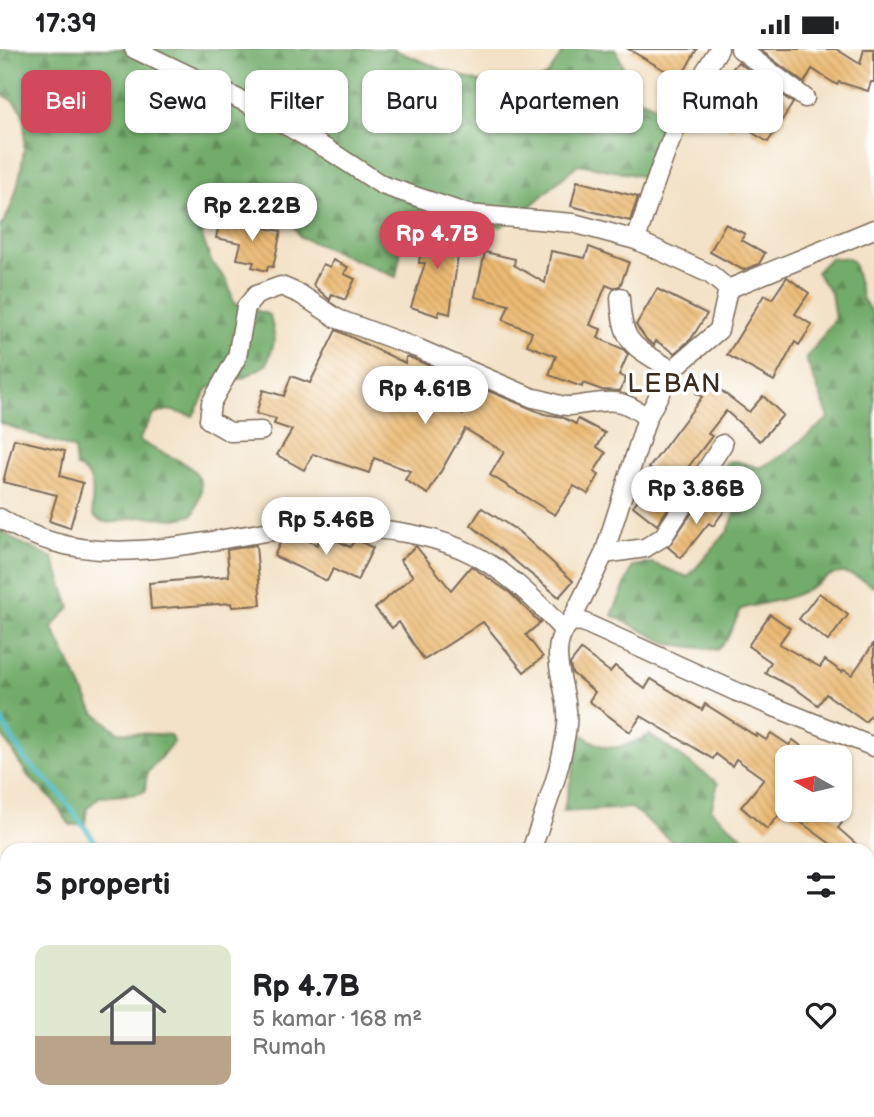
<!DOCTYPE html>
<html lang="id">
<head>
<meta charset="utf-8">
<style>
	body { margin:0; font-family:"Balsamiq Sans",sans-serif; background:#f6f6f6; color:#202124; height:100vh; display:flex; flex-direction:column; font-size:26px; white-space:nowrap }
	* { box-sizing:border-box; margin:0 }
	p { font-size:23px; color:#757577 }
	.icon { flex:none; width:38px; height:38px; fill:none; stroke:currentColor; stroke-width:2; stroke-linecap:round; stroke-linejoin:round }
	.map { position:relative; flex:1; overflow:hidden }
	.side { position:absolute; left:0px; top:794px; width:875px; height:275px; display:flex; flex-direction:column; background:#fff; border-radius:21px 21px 0 0; box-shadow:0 2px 5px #0004 }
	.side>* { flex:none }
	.hud { position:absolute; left:21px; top:21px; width:833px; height:63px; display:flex; gap:14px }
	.needle { width:46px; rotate:278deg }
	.tools { position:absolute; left:775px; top:696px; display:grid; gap:14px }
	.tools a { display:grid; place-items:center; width:77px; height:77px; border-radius:14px; background:#fff; box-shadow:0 2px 5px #0004; font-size:35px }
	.price { position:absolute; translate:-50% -60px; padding:0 16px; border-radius:24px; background:#fff; color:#222; font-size:23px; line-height:46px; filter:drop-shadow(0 2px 4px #0008) }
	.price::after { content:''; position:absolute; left:50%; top:42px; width:21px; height:16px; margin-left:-10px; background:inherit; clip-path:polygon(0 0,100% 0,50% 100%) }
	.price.selected { background:#d1495b; color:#fff }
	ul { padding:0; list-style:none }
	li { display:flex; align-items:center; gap:21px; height:175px; padding:0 35px }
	li span { display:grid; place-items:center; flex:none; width:196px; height:140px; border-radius:14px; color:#555 }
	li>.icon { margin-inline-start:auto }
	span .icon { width:84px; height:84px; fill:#fffc; stroke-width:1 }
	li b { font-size:30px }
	h2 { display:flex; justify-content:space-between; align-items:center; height:84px; padding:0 35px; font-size:30px }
	.chip { padding:0 24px; border-radius:14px; background:#fff; box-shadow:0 2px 5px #0004; font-size:24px; line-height:63px }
	.chip.selected { background:#d1495b; color:#fff }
	.status { display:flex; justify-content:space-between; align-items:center; height:49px; padding:0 35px; background:#fff; direction:ltr }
	.status svg { height:19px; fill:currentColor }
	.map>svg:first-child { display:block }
</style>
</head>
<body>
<div class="status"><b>17:39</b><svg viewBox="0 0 49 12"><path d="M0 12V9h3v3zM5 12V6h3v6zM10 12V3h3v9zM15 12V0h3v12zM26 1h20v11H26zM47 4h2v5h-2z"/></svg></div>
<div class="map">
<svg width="874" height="1068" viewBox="0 0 874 1068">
	<defs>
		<pattern id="forest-firs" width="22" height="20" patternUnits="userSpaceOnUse" patternTransform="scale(1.75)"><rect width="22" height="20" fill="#72ac6b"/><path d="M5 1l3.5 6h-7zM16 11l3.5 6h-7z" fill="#5f8c57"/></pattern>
		<pattern id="building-back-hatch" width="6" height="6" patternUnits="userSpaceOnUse" patternTransform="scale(1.75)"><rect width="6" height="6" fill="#ebb972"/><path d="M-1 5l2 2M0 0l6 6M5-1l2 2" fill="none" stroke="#ca9f62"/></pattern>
	</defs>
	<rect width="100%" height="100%" fill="#fff"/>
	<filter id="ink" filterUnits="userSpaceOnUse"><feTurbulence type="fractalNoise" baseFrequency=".0143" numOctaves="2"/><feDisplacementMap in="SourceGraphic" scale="14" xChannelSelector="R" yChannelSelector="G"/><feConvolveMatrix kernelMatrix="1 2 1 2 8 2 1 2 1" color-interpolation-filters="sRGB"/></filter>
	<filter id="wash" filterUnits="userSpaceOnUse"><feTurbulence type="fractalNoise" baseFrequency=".00686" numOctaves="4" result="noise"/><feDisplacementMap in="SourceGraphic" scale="28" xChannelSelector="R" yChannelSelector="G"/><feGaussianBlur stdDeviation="1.57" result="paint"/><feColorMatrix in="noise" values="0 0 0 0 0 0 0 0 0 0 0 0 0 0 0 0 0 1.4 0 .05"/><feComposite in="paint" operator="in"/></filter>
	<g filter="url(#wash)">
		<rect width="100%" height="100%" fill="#f3e2c7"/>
		<g fill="url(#forest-firs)" stroke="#566b44" stroke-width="2">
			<path d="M0 0H392L457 26 515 44 547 27 565 0H615L623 16 621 42 669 63 646 128 578 115 534 154 501 178 446 163 408 162 396 228 300 188 291 171 213 152 202 187 211 212 227 232 234 254 270 266 275 290 267 315 245 328 208 339 193 367 168 361 153 366 139 391C172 414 221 414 193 466 166 474 166 467 142 468 124 468 111 481 94 467 88 448 102 431 76 417L74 400 0 374V177C17 161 32 80 21 61 17 53 8 48 0 44Z"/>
			<path d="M830 209H847L853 213 863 251 874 266V538C831 507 829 535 790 548 774 553 757 555 741 560L727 590 717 601 669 595 612 566 633 517 652 514 688 528 728 482 738 456 719 427 727 413 736 412 760 419 782 407 829 369 806 310 835 270 831 244 816 223Z"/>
			<path d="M0 479 14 491 53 509 70 558 52 578 93 662 118 683 170 686 174 693 147 724 145 742 138 745 99 748 87 759 85 776H70L53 751 28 727 0 683Z"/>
			<path d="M582 685C609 707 621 698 650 686L718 734 711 761 758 801H682L632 759 563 763Z"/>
			<path d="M874 829V923L868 920V830Z"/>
			<path d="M7 1033V1062H258L261 1068H0V1034Z"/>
		</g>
		<path fill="#4fbcc8" stroke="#457373" stroke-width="2" d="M316 1062H385L397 1068H314Z"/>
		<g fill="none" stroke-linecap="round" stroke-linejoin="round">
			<g stroke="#4fbcc8" stroke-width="5">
				<path d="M0 669 25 710 58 742 102 802"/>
				<path d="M527 1062 534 1068"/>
				<path d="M810 1062 819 1068"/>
				<path d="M647 1068 651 1062"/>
			</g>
		</g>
		<g id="blocks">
			<g fill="url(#building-back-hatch)">
				<path d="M628 0H697L680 30Z"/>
				<path d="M759 0H836L860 15 864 0H874V33H871L868 42 839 33 837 36 812 20 804 34Z"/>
				<path d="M738 13 793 54 768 93 751 83 770 51 731 21Z"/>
				<path d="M706 49 740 65 733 80 699 63Z"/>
				<path d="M577 132 638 148 630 172 571 157Z"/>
				<path d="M220 171 281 182 273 218 268 217 267 222 252 218 254 213 237 210 241 194 216 189Z"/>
				<path d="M725 175 745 185 741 191 765 204 759 215 743 221 710 203Z"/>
				<path d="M423 179 461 184 450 265 439 262 438 267 411 258 425 214H419Z"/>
				<path d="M589 198 629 213 620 237 613 239 606 236 590 276 601 280 598 289 623 300 628 305 619 326 626 329 620 342 602 341 583 334 582 338 549 326 556 307 527 296 532 283 503 271 509 256 475 248 485 203 515 210 514 216 545 234 551 202 585 209Z"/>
				<path d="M333 211 348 218 344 225 355 230 345 251 332 245 330 251 313 236 323 215 330 218Z"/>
				<path d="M787 228 809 244 795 265 812 276 799 296 795 293 774 332 727 306 764 246 772 250Z"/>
				<path d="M657 240 707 265 691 290 675 304 656 292 654 296 647 291 636 276Z"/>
				<path d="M336 281 405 314 406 308H409L441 322 436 352 463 366 479 338 544 365 562 368 576 375 578 370 605 384 597 398 606 404 594 423 599 426 588 445 574 437 555 466 490 426 504 403 465 380 428 445 405 431 410 422 374 409 369 424 313 405 304 421 277 406 292 381 274 375 276 370 256 365 263 341 284 347 291 327 310 334Z"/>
				<path d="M706 330 749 363 763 347 783 366 760 392 726 362 708 385 712 387 689 417 682 429 686 432 657 476 633 457 658 425 649 419 702 348 696 344Z"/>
				<path d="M14 390 65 402 60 427 83 434 70 479 49 472 57 446 3 433Z"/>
				<path d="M704 446 724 462 713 477 709 474 681 509 668 498Z"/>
				<path d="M482 459 518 482 573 532 559 548 471 476Z"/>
				<path d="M305 490 317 496 320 490H334L350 498 356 490 373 499 357 532 333 520 327 532 274 507 281 492Z"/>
				<path d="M256 496 261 556 232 558 231 554 151 560 149 534 229 527 227 501Z"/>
				<path d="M416 497 451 541 471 517 510 544 540 574 526 586 543 608 524 623 483 573 424 611 399 573 392 579 375 559 413 527 400 511Z"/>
				<path d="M819 544 848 566 828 592 799 570Z"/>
				<path d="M770 565 790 579 779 595 820 618 825 611 842 623 844 621 852 626 874 594V663L865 673 826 645 818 656 796 640 765 624 771 613 748 597Z"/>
				<path d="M581 601 610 623 615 617 645 640 651 630 702 661 705 655 756 687 757 685 766 691 771 684 789 696 793 691 817 709H788V756L767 780 741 758 764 730 736 710 732 717 716 705 713 710 641 667 630 683 589 652 595 643 572 624 570 615Z"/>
				<path d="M784 761H825L842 774 838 779 864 802H827L832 796Z"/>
			</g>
		</g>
	</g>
	<g filter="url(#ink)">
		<use href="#blocks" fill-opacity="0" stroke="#7b6a59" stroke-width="2"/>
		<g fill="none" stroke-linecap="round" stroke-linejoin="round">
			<g stroke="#7b6a59" stroke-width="21">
				<g id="minor">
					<path d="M134 0 249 55 327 100 382 136 468 165 573 174 636 191 710 225 728 240 719 281 672 321 647 369 604 505 571 572"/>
					<path d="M740 0 805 49"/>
					<path d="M636 191C659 120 677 63 719 0"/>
					<path d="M728 240 874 180"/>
					<path d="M620 248C622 297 634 297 672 321"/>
					<path d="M261 382 230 383 209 371 211 354 237 308 246 258 256 246 281 237 300 245 338 270 417 299 533 349C546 350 559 358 570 357 603 354 618 344 647 369"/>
					<path d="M0 469C85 524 179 496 272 482 300 478 329 478 357 479 452 483 500 510 563 581"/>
					<path d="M604 505 645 499 663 488 723 395"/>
					<path d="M531 802C545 761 562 719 567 676 571 639 542 603 571 572L583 573 737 643 874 698"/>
					<path d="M437 1068 440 1062"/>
				</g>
			</g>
			<use href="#minor" stroke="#fff" stroke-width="18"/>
		</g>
	</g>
	<g text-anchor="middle" stroke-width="7" stroke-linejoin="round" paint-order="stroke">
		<g font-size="26" letter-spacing="2" fill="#3b2a1e" stroke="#fff">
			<text x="675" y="343">LEBAN</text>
		</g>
	</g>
</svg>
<div class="tools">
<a><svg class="needle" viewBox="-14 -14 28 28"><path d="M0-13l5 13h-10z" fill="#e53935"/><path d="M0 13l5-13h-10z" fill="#757577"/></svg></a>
</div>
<b class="price" style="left:252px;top:194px">Rp 2.22B</b>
<b class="price selected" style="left:437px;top:222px">Rp 4.7B</b>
<b class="price" style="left:425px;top:377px">Rp 4.61B</b>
<b class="price" style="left:696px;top:477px">Rp 3.86B</b>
<b class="price" style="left:326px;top:508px">Rp 5.46B</b>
<div class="hud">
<a class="chip selected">Beli</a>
<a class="chip">Sewa</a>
<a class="chip">Filter</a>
<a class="chip">Baru</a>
<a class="chip">Apartemen</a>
<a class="chip">Rumah</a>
</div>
<section class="side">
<h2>5 properti<svg class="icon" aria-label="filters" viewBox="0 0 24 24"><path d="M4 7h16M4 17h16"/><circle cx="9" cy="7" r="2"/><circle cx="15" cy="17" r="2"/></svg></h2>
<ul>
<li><span style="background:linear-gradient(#dfe7d0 65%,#b9a48a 0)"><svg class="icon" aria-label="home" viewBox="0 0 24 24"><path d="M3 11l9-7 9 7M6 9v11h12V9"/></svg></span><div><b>Rp 4.7B</b><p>5 kamar · 168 m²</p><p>Rumah</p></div><svg class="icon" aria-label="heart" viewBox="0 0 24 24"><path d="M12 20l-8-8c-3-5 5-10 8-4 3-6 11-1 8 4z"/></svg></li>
</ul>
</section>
</div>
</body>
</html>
